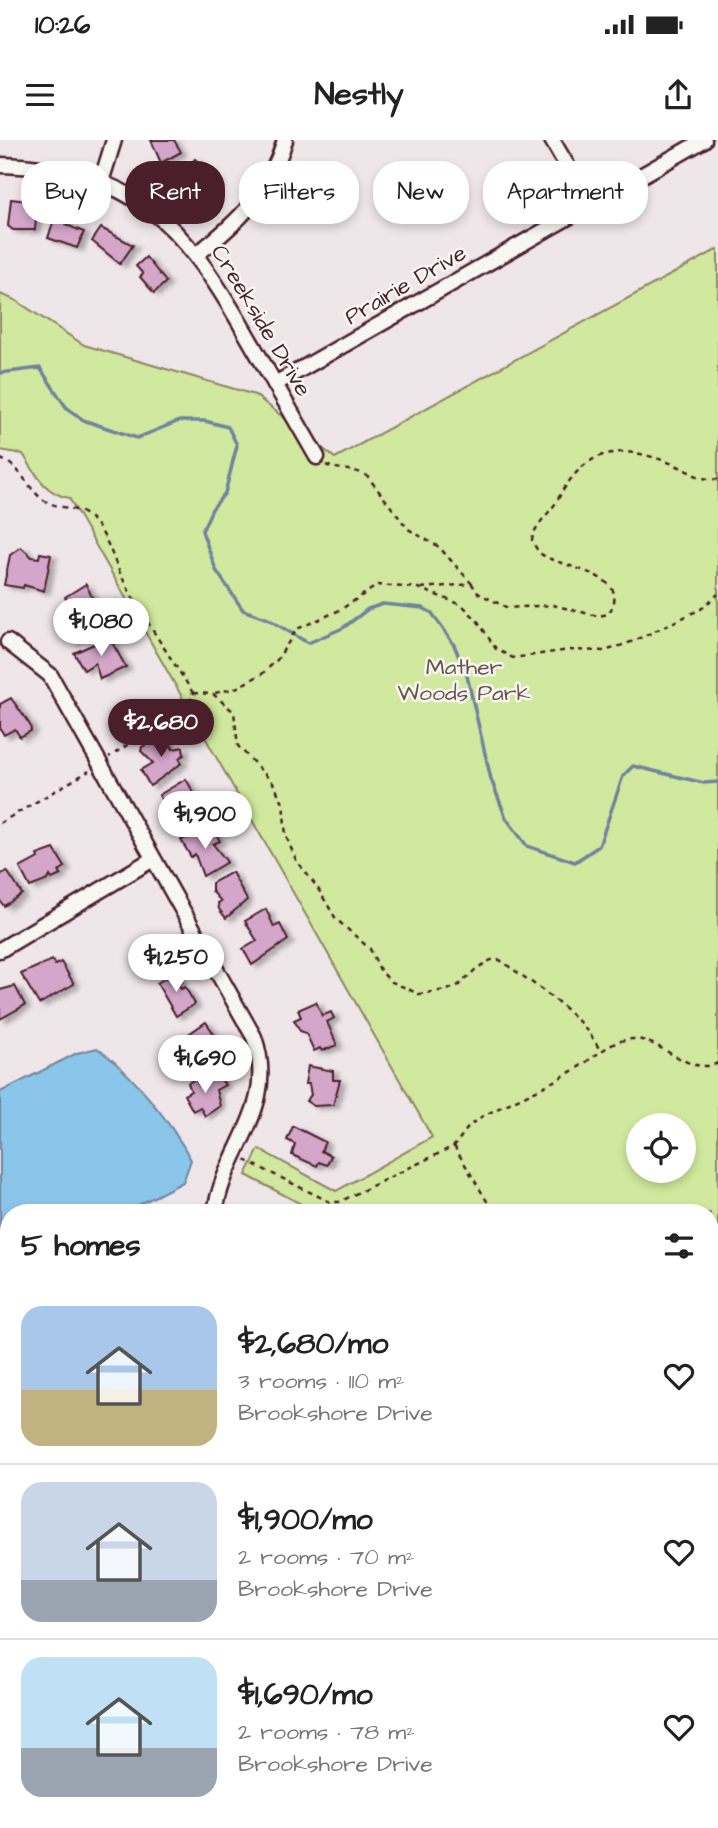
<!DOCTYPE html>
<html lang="en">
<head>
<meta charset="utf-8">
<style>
	body { margin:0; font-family:"Architects Daughter",sans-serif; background:#f6f6f6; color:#222; height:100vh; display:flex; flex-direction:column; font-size:26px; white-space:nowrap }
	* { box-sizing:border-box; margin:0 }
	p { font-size:23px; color:#767676 }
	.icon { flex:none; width:38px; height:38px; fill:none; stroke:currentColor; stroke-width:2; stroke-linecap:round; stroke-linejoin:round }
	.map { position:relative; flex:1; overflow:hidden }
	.panel { position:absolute; left:0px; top:1064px; width:719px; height:625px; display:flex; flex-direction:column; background:#fff; border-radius:28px 28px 0 0; box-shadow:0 4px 10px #0003 }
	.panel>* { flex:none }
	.hud { position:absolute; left:21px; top:21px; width:677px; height:63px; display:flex; gap:14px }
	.controls { position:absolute; left:626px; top:973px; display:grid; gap:14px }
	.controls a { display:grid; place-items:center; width:70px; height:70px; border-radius:50%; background:#fff; box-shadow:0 4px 10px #0003; font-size:35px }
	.price { position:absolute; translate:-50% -60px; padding:0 16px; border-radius:24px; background:#fff; color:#222; font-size:23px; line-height:46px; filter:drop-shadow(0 2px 4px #0008) }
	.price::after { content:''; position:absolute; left:50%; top:42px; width:21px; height:16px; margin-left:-10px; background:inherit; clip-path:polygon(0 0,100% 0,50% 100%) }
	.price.on { background:#4a1f2b; color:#fff }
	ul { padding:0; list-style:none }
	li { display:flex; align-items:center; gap:21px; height:175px; padding:0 21px }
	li+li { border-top:2px solid #e0e0e0 }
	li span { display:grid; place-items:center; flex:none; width:196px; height:140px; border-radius:21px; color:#555 }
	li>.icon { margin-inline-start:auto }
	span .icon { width:84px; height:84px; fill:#fffc; stroke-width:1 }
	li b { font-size:30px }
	h2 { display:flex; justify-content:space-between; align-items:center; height:84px; padding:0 21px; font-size:30px }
	.tag { padding:0 24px; border-radius:28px; background:#fff; box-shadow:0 4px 10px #0003; font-size:24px; line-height:63px }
	.tag.on { background:#4a1f2b; color:#fff }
	.status { display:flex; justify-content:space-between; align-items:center; height:49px; padding:0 35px; background:#fff; direction:ltr }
	.status svg { height:19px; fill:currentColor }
	header { display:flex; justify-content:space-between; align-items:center; height:91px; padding:0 21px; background:#fff; font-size:32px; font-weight:700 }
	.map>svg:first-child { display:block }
</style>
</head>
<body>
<div class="status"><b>10:26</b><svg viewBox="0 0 49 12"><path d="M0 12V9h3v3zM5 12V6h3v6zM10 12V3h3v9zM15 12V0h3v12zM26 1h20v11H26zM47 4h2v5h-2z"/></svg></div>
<header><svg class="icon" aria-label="menu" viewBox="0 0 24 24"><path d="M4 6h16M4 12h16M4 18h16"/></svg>Nestly<svg class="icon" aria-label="share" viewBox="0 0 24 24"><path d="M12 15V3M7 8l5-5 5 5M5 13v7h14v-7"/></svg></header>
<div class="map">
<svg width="718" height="1688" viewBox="0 0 718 1688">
	<defs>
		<filter id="shadow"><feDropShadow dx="5.5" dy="3" stdDeviation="2" flood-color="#0004"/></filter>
	</defs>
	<rect width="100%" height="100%" fill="#efe6ea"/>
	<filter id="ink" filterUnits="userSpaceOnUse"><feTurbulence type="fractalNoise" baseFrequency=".0143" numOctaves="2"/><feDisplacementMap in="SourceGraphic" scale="14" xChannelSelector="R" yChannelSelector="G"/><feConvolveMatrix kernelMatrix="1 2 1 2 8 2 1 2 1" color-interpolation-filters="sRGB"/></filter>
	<g filter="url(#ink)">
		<path fill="#d1e99e" stroke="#8e8464" stroke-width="2" fill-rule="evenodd" d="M718 109V1250L711 1252 710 1073H318L246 1035 259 1009 336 1051 432 997 69 358C44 353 36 334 23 314L0 310V154L15 160 84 205 255 255 335 318ZM639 985H684V1031H639Z"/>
		<path fill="#89c6e9" stroke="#70839d" stroke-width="2" d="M97 908C132 933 171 982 191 1020L183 1042 123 1073H9V1132L0 1133V952L77 913Z"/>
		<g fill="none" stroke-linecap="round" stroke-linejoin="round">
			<path stroke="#70839d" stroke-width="3.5" d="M0 233 40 228 66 267 83 280 137 298 179 281H205L228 287 237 305 225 353 212 369 202 391 216 430 243 470 268 479 308 503 343 488 368 469 383 464 423 468 432 473 454 505 467 536 491 639 506 678 527 706 575 722 599 706 623 636 633 626 704 643 718 642"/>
		</g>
		<g fill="#d4a7ca" stroke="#4a1f2b" stroke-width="2" filter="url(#shadow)">
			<path d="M151 0H174L181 12 161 23Z"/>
			<path d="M195 19 218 41 196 66 185 55 195 45 182 33Z"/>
			<path d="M11 59 28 61V65L37 66 35 90H13L8 86Z"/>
			<path d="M58 67 71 73 66 85 84 92 77 108 48 98Z"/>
			<path d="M101 88 133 105 120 124 92 101Z"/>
			<path d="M146 117 166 142 154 153 140 137 143 134 136 126Z"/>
			<path d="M21 407 32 417 39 418 40 413 51 415 44 451 24 445 23 448 4 445 10 415Z"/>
			<path d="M86 444 95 464 104 469 108 477 72 501 63 485 76 477 65 457Z"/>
			<path d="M109 497 126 527 100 539 95 523 84 530 74 513Z"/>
			<path d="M11 558 30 585 31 591 20 597 15 589 4 595 0 588V564Z"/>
			<path d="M165 594 173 609 183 607 184 615 179 618 182 623 150 646 141 630 153 623 141 611 142 607Z"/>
			<path d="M186 639 195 655 191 657 203 675 176 689 166 675 173 671 169 666 166 668 159 655Z"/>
			<path d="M212 688 220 701 213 704 227 722 203 736 195 714 191 717 181 700Z"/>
			<path d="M54 709 65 727 59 731 61 735 52 739 50 736 48 740 30 747 20 728 38 718 37 715Z"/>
			<path d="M7 731 22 754 4 766 0 761V735Z"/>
			<path d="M232 732 247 760 226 778 219 769 218 763 221 761 212 751V743Z"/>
			<path d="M266 769 274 787 280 784 288 800 252 825 243 809 257 801 245 781Z"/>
			<path d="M52 820 55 825 61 822 74 844 39 864 21 834Z"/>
			<path d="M174 833 182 842 178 844 181 849 185 847 195 864 176 876 157 843Z"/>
			<path d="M15 846 25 865 0 879V850Z"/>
			<path d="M316 862 322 876 331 872 334 878 327 882 337 905 322 911 320 908 314 911 306 893 300 891 294 880 301 877 298 870Z"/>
			<path d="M206 882 214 894 211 898 219 912 198 925 183 898Z"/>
			<path d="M308 926 333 931V940H340L333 965 314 966 306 961 311 955 309 944H305Z"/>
			<path d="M217 934 225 945 216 950 220 966 205 976 200 967 193 971 184 955 191 951 188 943 195 939 199 945Z"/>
			<path d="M293 986 325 1002 321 1011 331 1016 327 1025 319 1022 317 1026 292 1015 295 1004 287 1000Z"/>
			<path d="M9 1313V1347L4 1350 0 1343V1318Z"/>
			<path d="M9 1434V1462L3 1452 8 1449 2 1438Z"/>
			<path d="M6 1548 9 1554V1588L0 1594V1551Z"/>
			<path d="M152 1680H156L161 1688H138Z"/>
		</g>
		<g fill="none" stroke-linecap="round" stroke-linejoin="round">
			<g stroke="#4a1f2b" stroke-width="19">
				<g id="street">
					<path d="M552 0 590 65"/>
					<path d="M0 25C134 29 182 82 245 192 269 233 293 275 317 317"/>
					<path d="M101 42 114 0"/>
					<path d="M197 114C239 82 270 51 285 0"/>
					<path d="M275 244 704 0"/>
					<path d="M8 502 50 535 254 897C279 969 224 1007 215 1073"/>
					<path d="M0 810 153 719"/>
					<path d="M0 1258 9 1257"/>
					<path d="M0 1511 9 1506"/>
					<path d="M710 1589 718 1602"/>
					<path d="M271 1688 285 1680"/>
					<path d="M716 1688 718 1680"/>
				</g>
			</g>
			<g stroke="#4a1f2b" stroke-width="24">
				<g id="secondary">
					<path d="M710 1281 718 1277"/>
					<path d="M0 1681 9 1676"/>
				</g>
			</g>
			<g stroke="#4a1f2b" stroke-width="2.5" stroke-dasharray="5 5" stroke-linecap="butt">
				<path d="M0 319C20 325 26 346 42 359 57 370 76 365 90 378 108 394 112 419 123 439 143 478 170 516 193 553L189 564 109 617"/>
				<path d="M326 325C340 331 356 328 368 337L408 389 439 407 472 444"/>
				<path d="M421 448 472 444 478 453 508 468 553 465 598 476 608 474C637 434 560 428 541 414 537 411 534 404 532 400 535 383 550 374 558 359 586 307 620 303 673 324 690 331 699 341 718 339"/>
				<path d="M193 553 213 554 234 572 238 606 273 643 283 663 286 696 296 720 317 747 336 779 370 809 380 830 390 841 419 854 447 850 459 845 477 828 491 820H500C537 847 579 871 601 912"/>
				<path d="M215 553 236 548 262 534 277 520 297 489 340 470 378 445 418 448 462 465 477 480 496 509 513 518 569 510 605 511 634 501 701 469 718 454"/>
				<path d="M0 683 89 631"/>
				<path d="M454 1006 494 1073"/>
				<path d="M245 1020 330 1062H339L454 1006 469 986 481 977C512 961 546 947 577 928 594 918 612 899 633 899 662 899 689 937 718 923"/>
				<path d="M39 1688 53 1680"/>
			</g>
			<use href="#street" stroke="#f6f6f2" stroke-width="14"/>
			<use href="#secondary" stroke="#f6f6f2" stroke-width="19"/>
		</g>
	</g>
	<g text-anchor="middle" stroke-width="5" stroke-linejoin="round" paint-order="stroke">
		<g font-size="23" fill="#4a1f2b" stroke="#f6f6f2">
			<text transform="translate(405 144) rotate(-30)" y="8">Prairie Drive</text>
			<text transform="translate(262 180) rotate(59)" y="8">Creekside Drive</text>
		</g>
		<g font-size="23" fill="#6c5248" stroke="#f6f6f2">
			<text x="464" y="534">Mather<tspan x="464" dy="26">Woods Park</tspan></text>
		</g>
	</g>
</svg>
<div class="controls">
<a><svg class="icon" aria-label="locate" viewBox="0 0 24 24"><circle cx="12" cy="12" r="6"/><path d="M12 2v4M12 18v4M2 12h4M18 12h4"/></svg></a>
</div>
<b class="price" style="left:101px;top:518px">$1,080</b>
<b class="price on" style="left:161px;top:619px">$2,680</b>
<b class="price" style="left:205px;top:711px">$1,900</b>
<b class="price" style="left:176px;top:854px">$1,250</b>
<b class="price" style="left:205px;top:955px">$1,690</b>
<div class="hud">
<a class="tag">Buy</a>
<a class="tag on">Rent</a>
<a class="tag">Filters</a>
<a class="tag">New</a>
<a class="tag">Apartment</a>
</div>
<section class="panel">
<h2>5 homes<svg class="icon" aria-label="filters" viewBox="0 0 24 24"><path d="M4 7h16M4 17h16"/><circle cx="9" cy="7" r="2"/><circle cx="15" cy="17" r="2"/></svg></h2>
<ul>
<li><span style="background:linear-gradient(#a9c7e8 60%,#c2b280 0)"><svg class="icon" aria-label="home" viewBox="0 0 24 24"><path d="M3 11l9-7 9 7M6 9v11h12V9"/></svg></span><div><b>$2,680/mo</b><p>3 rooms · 110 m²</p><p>Brookshore Drive</p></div><svg class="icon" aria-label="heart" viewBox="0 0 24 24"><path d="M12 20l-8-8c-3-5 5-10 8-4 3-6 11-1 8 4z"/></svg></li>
<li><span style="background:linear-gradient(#c9d6e8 70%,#9aa5b1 0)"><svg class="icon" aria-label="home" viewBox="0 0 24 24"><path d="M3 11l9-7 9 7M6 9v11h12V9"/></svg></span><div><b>$1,900/mo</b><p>2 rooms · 70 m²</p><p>Brookshore Drive</p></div><svg class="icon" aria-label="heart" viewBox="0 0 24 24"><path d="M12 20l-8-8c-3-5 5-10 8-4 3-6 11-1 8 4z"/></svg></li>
<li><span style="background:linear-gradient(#bfe0f5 65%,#9aa5b1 0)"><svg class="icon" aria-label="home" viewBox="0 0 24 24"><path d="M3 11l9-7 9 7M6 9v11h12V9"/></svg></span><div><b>$1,690/mo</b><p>2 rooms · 78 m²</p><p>Brookshore Drive</p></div><svg class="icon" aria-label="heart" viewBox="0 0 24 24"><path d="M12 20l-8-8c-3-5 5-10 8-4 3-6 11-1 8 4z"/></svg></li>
</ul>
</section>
</div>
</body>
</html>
